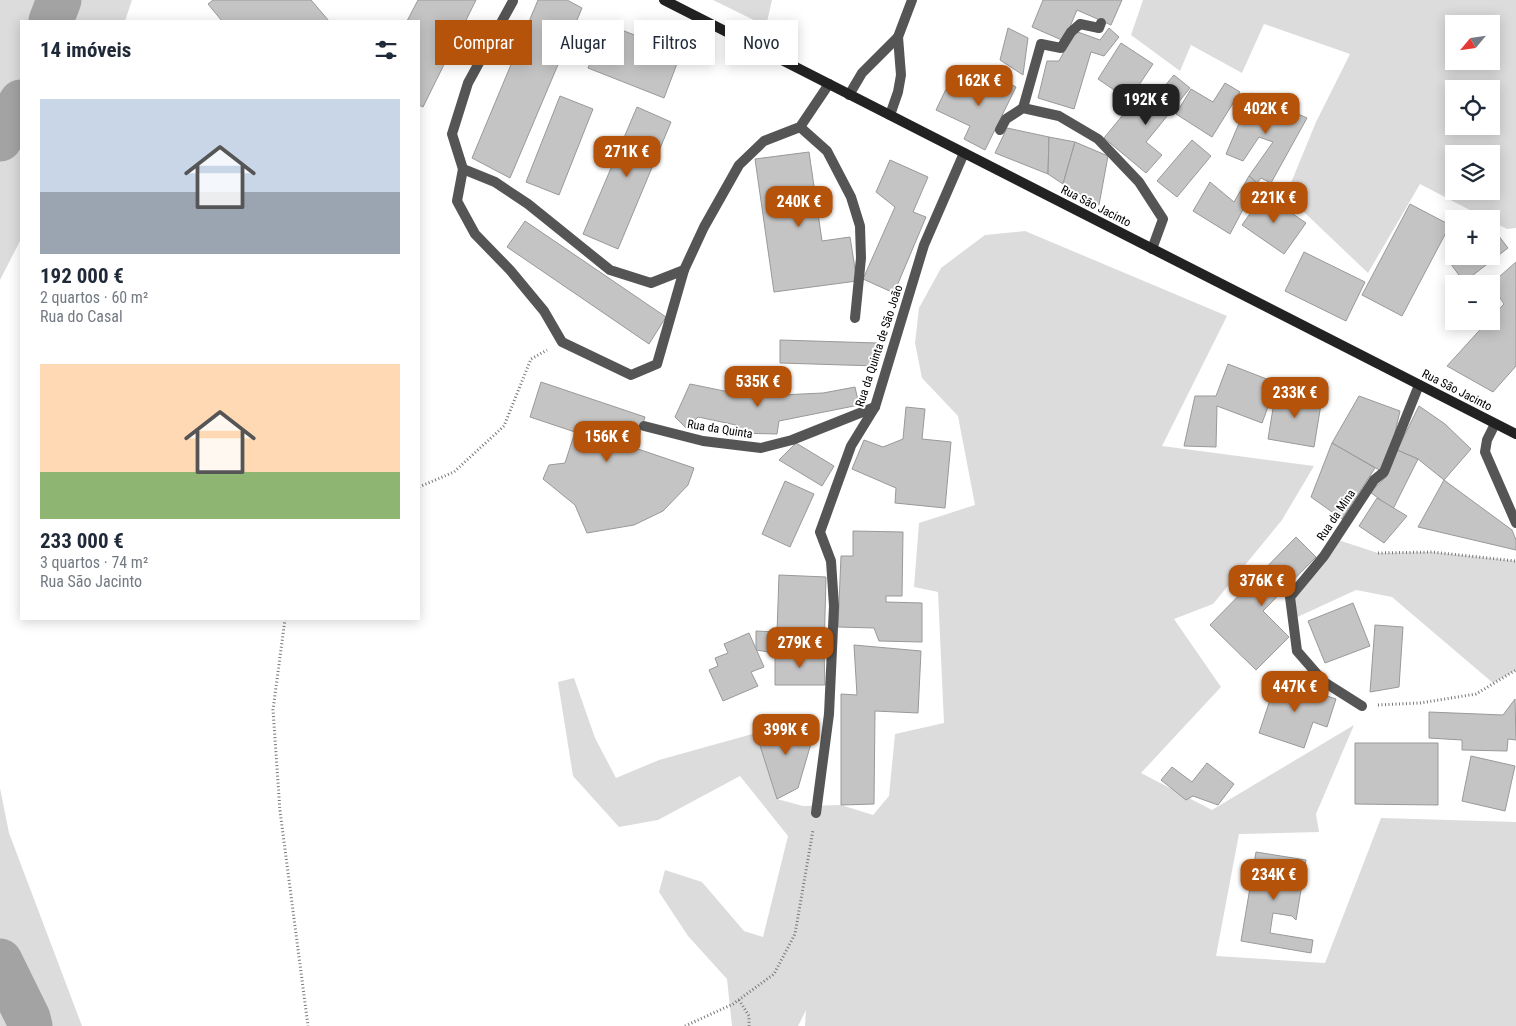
<!DOCTYPE html>
<html lang="pt">
<head>
<meta charset="utf-8">
<style>
	body { margin:0; font-family:"Roboto Condensed",sans-serif; background:#f6f6f7; color:#1f2937; height:100vh; display:flex; flex-direction:column; font-size:19px; white-space:nowrap }
	* { box-sizing:border-box; margin:0 }
	p { font-size:16px; color:#747a83 }
	.icon { flex:none; width:28px; height:28px; fill:none; stroke:currentColor; stroke-width:2; stroke-linecap:round; stroke-linejoin:round }
	.map { position:relative; flex:1; overflow:hidden }
	.side { position:absolute; left:20px; top:20px; width:400px; height:600px; display:flex; flex-direction:column; background:#fff; border-radius:0px; box-shadow:0 2px 12px #0003 }
	.side>* { flex:none }
	.hud { position:absolute; left:435px; top:20px; width:475px; height:45px; display:flex; gap:10px }
	.needle { width:32px; rotate:241deg }
	.controls { position:absolute; left:1445px; top:15px; display:grid; gap:10px }
	.controls a { display:grid; place-items:center; width:55px; height:55px; border-radius:0px; background:#fff; box-shadow:0 2px 12px #0003; font-size:25px }
	.price { position:absolute; translate:-50% -42px; padding:0 11px; border-radius:10px; background:#b45309; color:#fff; font-size:16px; line-height:32px; filter:drop-shadow(0 1px 2px #0008) }
	.price::after { content:''; position:absolute; left:50%; top:30px; width:15px; height:11px; margin-left:-8px; background:inherit; clip-path:polygon(0 0,100% 0,50% 100%) }
	.price.on { background:#222; color:#fff }
	ul { padding:0; list-style:none }
	li { display:grid; align-content:center; gap:10px; height:265px; padding:0 20px }
	li span { display:grid; place-items:center; height:155px; border-radius:0px; color:#555 }
	li>.icon { margin-inline-start:auto }
	span .icon { width:90px; height:90px; fill:#fffc; stroke-width:1 }
	li b { font-size:21px }
	h2 { display:flex; justify-content:space-between; align-items:center; height:60px; padding:0 20px; font-size:21px }
	.pill { padding:0 18px; border-radius:0px; background:#fff; box-shadow:0 2px 12px #0003; font-size:18px; line-height:45px }
	.pill.on { background:#b45309; color:#fff }
	.map>svg:first-child { display:block }
</style>
</head>
<body>
<div class="map">
<svg width="1516" height="1026" viewBox="0 0 1516 1026">
	<rect width="100%" height="100%" fill="#fff"/>
	<g fill="#dcdcdc" fill-rule="evenodd">
		<path d="M0 0H132L125 21H21V239L0 280Z"/>
		<path d="M713 0H772L766 26Z"/>
		<path d="M1143 0H1516V228L1507 229 1491 221V219H1487L1420 184 1368 273 1286 195 1316 122 1350 54 1264 24 1242 73 1191 45 1180 71 1131 35ZM1454 24H1491V61H1454ZM1454 89H1491V126H1454ZM1454 154H1491V191H1454Z"/>
		<path d="M1025 231 1227 316 1162 446 1314 466 1282 520 1213 604 1174 619 1221 687 1141 773 1212 810 1354 725 1316 814 1319 832 1239 834 1216 956 1325 963 1381 818 1516 822V1026H805L806 1010 798 1026H732L727 979 688 936 659 892 665 870 702 882 744 931 763 937 788 836 740 776 658 820 619 827 573 776 558 682 574 678 595 738 616 778 659 760 756 733 777 799 803 806 841 805 873 815 889 796 895 734 944 723 938 592 914 587 919 523 975 505 958 416 922 378 915 343 919 308 941 268 985 235Z"/>
		<path d="M1335 539 1378 553 1432 552 1516 561V670L1493 683 1392 597 1356 590 1293 619 1290 597Z"/>
		<path d="M0 788 9 833 82 1026H0Z"/>
	</g>
	<g fill="none" stroke-linecap="round" stroke-linejoin="round">
		<g stroke="#a3a3a3" stroke-width="45">
			<path d="M51 21 59 0"/>
			<path d="M0 139 21 102"/>
			<path d="M0 961 28 1018 30 1026"/>
		</g>
	</g>
	<g fill="#c4c4c4" stroke="#999">
		<path d="M213 0H311L329 21H222L208 4Z"/>
		<path d="M418 0H476L423 107 419 105V21H407Z"/>
		<path d="M538 0H567L582 8 510 178 472 158Z"/>
		<path d="M1043 0H1122L1111 25 1077 10 1064 41 1032 27Z"/>
		<path d="M606 24 681 53 664 98 588 68Z"/>
		<path d="M1008 28 1028 38 1023 75 1000 60Z"/>
		<path d="M1109 28 1119 37 1104 56 1091 52 1074 109 1038 98 1047 61H1059L1075 31 1100 40Z"/>
		<path d="M1121 43 1153 64 1129 100 1098 79Z"/>
		<path d="M981 69 1016 87 985 150 964 139 970 126 936 110 948 85 968 95Z"/>
		<path d="M1174 75 1190 88 1146 142 1162 155 1146 173 1104 138 1131 105 1141 114Z"/>
		<path d="M1225 83 1240 92 1212 137 1176 114 1191 89 1213 102Z"/>
		<path d="M1252 93 1307 118 1271 183 1261 178 1257 183 1249 176 1273 142 1259 137 1243 161 1226 154Z"/>
		<path d="M560 96 593 109 559 195 526 182Z"/>
		<path d="M637 107 671 122 618 249 583 234Z"/>
		<path d="M1007 128 1049 137 1048 174 995 153Z"/>
		<path d="M1049 137 1075 142 1063 184 1048 174Z"/>
		<path d="M1192 140 1211 156 1177 197 1157 181Z"/>
		<path d="M1075 142 1108 156 1099 205 1063 184Z"/>
		<path d="M809 152 822 241 850 237 857 281 774 292 755 159Z"/>
		<path d="M890 160 928 177 913 212 926 217 894 293 863 279 895 207 876 192Z"/>
		<path d="M1249 176 1257 183 1230 234 1193 211 1210 182 1234 202Z"/>
		<path d="M1264 194 1306 223 1284 254 1242 225Z"/>
		<path d="M1410 204 1450 225 1402 316 1362 295Z"/>
		<path d="M525 221 666 317 649 344 507 247Z"/>
		<path d="M1492 227 1508 248 1464 282 1448 260 1454 255 1491 256Z"/>
		<path d="M1304 252 1365 282 1346 321 1285 291Z"/>
		<path d="M1516 262V366L1493 392 1447 366 1488 321H1491V318L1504 304 1491 284Z"/>
		<path d="M780 340 877 343V366L780 363Z"/>
		<path d="M1228 364 1277 383 1262 423 1217 406 1216 447 1184 446 1195 396H1216Z"/>
		<path d="M541 382 645 417 635 448 694 468 688 485 663 511 634 525 587 533 575 505 543 479 549 465 565 463 575 432 530 417Z"/>
		<path d="M690 384 734 393 781 395 823 393 855 387 859 405 779 421 777 434 736 433V425L698 417 686 428 675 417Z"/>
		<path d="M1276 390 1322 398 1314 447 1268 439Z"/>
		<path d="M1359 396 1400 411 1391 450 1381 471 1332 443Z"/>
		<path d="M1419 406 1445 424 1471 449 1444 480 1418 459 1397 450Z"/>
		<path d="M906 407 925 409 922 439 951 442 945 508 895 503 896 488 852 469 864 440 883 447 903 439Z"/>
		<path d="M796 443 834 466 822 486 779 460Z"/>
		<path d="M1332 443 1375 468 1342 519 1311 497Z"/>
		<path d="M1397 450 1418 459 1393 509 1370 492 1386 477Z"/>
		<path d="M1444 480 1512 530 1516 540V550L1418 527Z"/>
		<path d="M785 481 814 494 790 547 762 534Z"/>
		<path d="M1377 498 1407 516 1384 543 1359 526Z"/>
		<path d="M853 531 903 532 902 596H886V602L922 603V642L879 641 874 628 838 627 841 556H853Z"/>
		<path d="M1296 537 1316 557 1263 611 1289 637 1256 670 1210 625Z"/>
		<path d="M779 575 826 577 824 652 775 653 756 650V631L777 632Z"/>
		<path d="M1353 603 1370 646 1325 663 1308 621Z"/>
		<path d="M1375 625 1403 627 1399 687 1370 692Z"/>
		<path d="M749 633 764 667 751 672 758 686 723 701 709 670 718 666 715 658 728 653 724 644Z"/>
		<path d="M854 645 921 651 918 713 875 711 874 804 841 805V694L857 695Z"/>
		<path d="M824 652 825 685H775V653Z"/>
		<path d="M1277 679 1336 699 1327 727 1313 722 1304 748 1259 733Z"/>
		<path d="M1515 699 1516 740 1508 739 1507 751 1462 750V740L1429 738V712L1503 715Z"/>
		<path d="M817 723 798 788 777 799 756 733Z"/>
		<path d="M1355 743H1438V805L1355 804Z"/>
		<path d="M1471 756 1515 766 1505 811 1462 801Z"/>
		<path d="M1207 763 1234 784 1218 805 1193 796 1186 800 1161 780 1172 767 1192 782Z"/>
		<path d="M1256 852 1306 860 1296 920 1292 916 1273 913 1270 933 1313 940 1311 953 1241 941Z"/>
	</g>
	<g fill="none" stroke-linecap="round" stroke-linejoin="round">
		<g stroke="#777" stroke-width="3" stroke-dasharray="1 2.5" stroke-linecap="butt">
			<path d="M419 487 454 472 504 426 531 359 547 350"/>
			<path d="M1378 553 1432 552 1516 561"/>
			<path d="M285 619 273 710 280 811 308 1026"/>
			<path d="M1378 705 1420 703 1476 694 1516 670"/>
			<path d="M739 1000 749 1016V1026"/>
			<path d="M685 1026 733 1004 774 974 795 934 813 830"/>
		</g>
		<g stroke="#555" stroke-width="10">
			<path d="M513 1 468 83 452 134 463 169 495 182 528 204 610 270 651 283 684 270 704 227 739 165 764 141 800 127 829 84"/>
			<path d="M800 127 827 151 851 197 860 226 861 258 855 318"/>
			<path d="M463 169 457 201 475 234 510 270 544 311 562 342 631 375 657 364 684 270"/>
		</g>
		<g stroke="#555" stroke-width="10">
			<path d="M1023 108 1041 44 1061 48 1071 32 1080 24 1099 28 1101 23"/>
			<path d="M1000 130 1006 119 1023 108 1059 116 1098 139 1139 182 1163 219 1152 249"/>
			<path d="M1495 424 1487 440 1485 452 1516 523"/>
			<path d="M644 426 703 441 761 448 792 440 875 407"/>
			<path d="M1362 706 1324 682 1297 651 1290 597 1324 556 1374 480 1384 472 1419 385"/>
			<path d="M816 813 829 714 834 606 831 561 820 532 851 446 875 407 924 245 964 153"/>
		</g>
		<g stroke="#555" stroke-width="10">
			<path d="M849 95 862 73 898 37"/>
			<path d="M890 115 898 92 901 75 898 37 912 0"/>
		</g>
		<path stroke="#222" stroke-width="10" d="M664 0 1516 434"/>
	</g>
	<g text-anchor="middle" stroke-width="4" stroke-linejoin="round" paint-order="stroke">
		<g font-size="12" fill="#000" stroke="#fff">
			<text transform="translate(1096 206) rotate(27)" y="4">Rua São Jacinto</text>
			<text transform="translate(879 346) rotate(-72)" y="4">Rua da Quinta de São João</text>
			<text transform="translate(1457 390) rotate(27)" y="4">Rua São Jacinto</text>
			<text transform="translate(720 429) rotate(9)" y="4">Rua da Quinta</text>
			<text transform="translate(1336 515) rotate(-56)" y="4">Rua da Mina</text>
		</g>
	</g>
</svg>
<div class="controls">
<a><svg class="needle" viewBox="-14 -14 28 28"><path d="M0-13l5 13h-10z" fill="#e53935"/><path d="M0 13l5-13h-10z" fill="#747a83"/></svg></a>
<a><svg class="icon" aria-label="locate" viewBox="0 0 24 24"><circle cx="12" cy="12" r="6"/><path d="M12 2v4M12 18v4M2 12h4M18 12h4"/></svg></a>
<a><svg class="icon" aria-label="layers" viewBox="0 0 24 24"><path d="M12 4l9 5-9 5-9-5zM3 14l9 5 9-5"/></svg></a>
<a>+</a>
<a>−</a>
</div>
<b class="price" style="left:979px;top:107px">162K €</b>
<b class="price on" style="left:1146px;top:126px">192K €</b>
<b class="price" style="left:1266px;top:135px">402K €</b>
<b class="price" style="left:627px;top:178px">271K €</b>
<b class="price" style="left:1274px;top:224px">221K €</b>
<b class="price" style="left:799px;top:228px">240K €</b>
<b class="price" style="left:758px;top:408px">535K €</b>
<b class="price" style="left:1295px;top:419px">233K €</b>
<b class="price" style="left:607px;top:463px">156K €</b>
<b class="price" style="left:1262px;top:607px">376K €</b>
<b class="price" style="left:800px;top:669px">279K €</b>
<b class="price" style="left:1295px;top:713px">447K €</b>
<b class="price" style="left:786px;top:756px">399K €</b>
<b class="price" style="left:1274px;top:901px">234K €</b>
<div class="hud">
<a class="pill on">Comprar</a>
<a class="pill">Alugar</a>
<a class="pill">Filtros</a>
<a class="pill">Novo</a>
</div>
<section class="side">
<h2>14 imóveis<svg class="icon" aria-label="filters" viewBox="0 0 24 24"><path d="M4 7h16M4 17h16"/><circle cx="9" cy="7" r="2"/><circle cx="15" cy="17" r="2"/></svg></h2>
<ul>
<li><span style="background:linear-gradient(#c9d6e8 60%,#9aa5b1 0)"><svg class="icon" aria-label="home" viewBox="0 0 24 24"><path d="M3 11l9-7 9 7M6 9v11h12V9"/></svg></span><div><b>192 000 €</b><p>2 quartos · 60 m²</p><p>Rua do Casal</p></div></li>
<li><span style="background:linear-gradient(#ffd9b3 70%,#8fb573 0)"><svg class="icon" aria-label="home" viewBox="0 0 24 24"><path d="M3 11l9-7 9 7M6 9v11h12V9"/></svg></span><div><b>233 000 €</b><p>3 quartos · 74 m²</p><p>Rua São Jacinto</p></div></li>
</ul>
</section>
</div>
</body>
</html>
